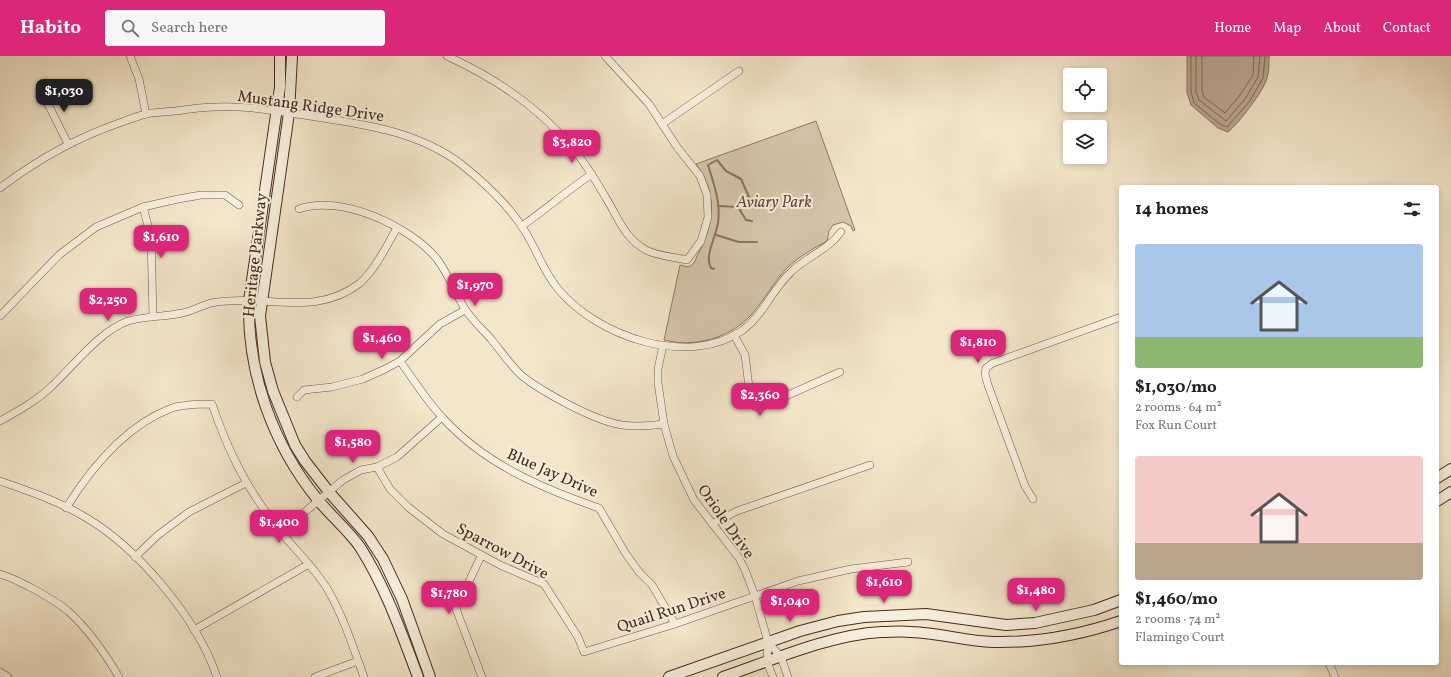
<!DOCTYPE html>
<html lang="en">
<head>
<meta charset="utf-8">
<style>
	body { margin:0; font-family:Vollkorn,serif; background:#f6f6f6; color:#202124; height:100vh; display:flex; flex-direction:column; font-size:15px; white-space:nowrap }
	* { box-sizing:border-box; margin:0 }
	p { font-size:13px; color:#757577 }
	.icon { flex:none; width:22px; height:22px; fill:none; stroke:currentColor; stroke-width:2; stroke-linecap:round; stroke-linejoin:round }
	.map { position:relative; flex:1; overflow:hidden }
	.details { position:absolute; left:1119px; top:129px; width:320px; height:480px; display:flex; flex-direction:column; background:#fff; border-radius:4px; box-shadow:0 2px 6px #0003 }
	.details>* { flex:none }
	.fabs { position:absolute; left:1063px; top:12px; display:grid; gap:8px }
	.fabs a { display:grid; place-items:center; width:44px; height:44px; border-radius:4px; background:#fff; box-shadow:0 2px 6px #0003; font-size:20px }
	.price { position:absolute; translate:-50% -34px; padding:0 9px; border-radius:8px; background:#db2777; color:#fff; font-size:13px; line-height:26px; filter:drop-shadow(0 1px 2px #0008) }
	.price::after { content:''; position:absolute; left:50%; top:24px; width:12px; height:9px; margin-left:-6px; background:inherit; clip-path:polygon(0 0,100% 0,50% 100%) }
	.price.current { background:#222; color:#fff }
	ul { padding:0; list-style:none }
	li { display:grid; align-content:center; gap:8px; height:212px; padding:0 16px }
	li span { display:grid; place-items:center; height:124px; border-radius:4px; color:#555 }
	li>.icon { margin-inline-start:auto }
	span .icon { width:72px; height:72px; fill:#fffc; stroke-width:1 }
	li b { font-size:17px }
	h2 { display:flex; justify-content:space-between; align-items:center; height:48px; padding:0 16px; font-size:17px }
	header { display:flex; align-items:center; gap:24px; box-sizing:border-box; height:56px; padding:0 20px; background:#db2777; color:#fff }
	header strong { font-size:19px }
	nav { display:flex; gap:22px; margin-inline-start:auto; font-size:14px }
	.search { width:280px; height:36px; background:#f6f6f6; display:flex; align-items:center; gap:10px; box-sizing:border-box; padding:0 14px; border-radius:4px; color:#757577; font-size:15px }
	.map>svg:first-child { display:block }
</style>
</head>
<body>
<header>
<strong>Habito</strong>
<div class="search"><svg class="icon" aria-label="search" viewBox="0 0 24 24"><circle cx="10" cy="10" r="6"/><path d="M15 15l6 6"/></svg>Search here</div>
<nav><a>Home</a><a>Map</a><a>About</a><a>Contact</a></nav>
</header>
<div class="map">
<svg width="1451" height="621" viewBox="0 0 1451 621">
	<rect width="100%" height="100%" fill="#f3e6ca"/>
	<filter id="stains"><feTurbulence type="fractalNoise" baseFrequency=".005" numOctaves="4"/><feColorMatrix values="0 0 0 0 .2 0 0 0 0 .09 0 0 0 0 .02 0 0 0 .5 -.17"/></filter>
	<radialGradient id="worn" r=".72"><stop offset=".6" stop-color="#630" stop-opacity="0"/><stop offset="1" stop-color="#630" stop-opacity=".3"/></radialGradient>
	<path fill="#d6c6ad" stroke="#8e7866" d="M816 65 855 174 853 175 851 170 843 166 833 169 829 175 827 185C814 192 800 200 789 210 774 225 765 243 751 259 730 282 695 292 664 284L680 209 688 211C696 208 695 203 699 196 715 166 717 136 696 108Z"/>
	<path fill="#b8a690" stroke="#8a7462" d="M1187 0H1269C1269 7 1269 16 1267 22 1264 35 1238 68 1228 76L1218 72 1191 49 1187 37Z"/>
	<g fill="none" stroke-linecap="round" stroke-linejoin="round">
		<g stroke="#7f6857" stroke-width="1">
			<path d="M1191 0V36L1194 47 1220 68 1227 71 1249 46 1263 22 1265 0"/>
			<path d="M1196 0V36L1199 44 1226 65 1245 43 1258 21 1260 0"/>
			<path d="M1202 0V35L1204 41 1225 57 1240 39 1253 19 1254 0"/>
		</g>
		<g stroke="#8a7462" stroke-width="2">
			<path d="M719 150 738 151 746 164 752 165"/>
			<path d="M716 179 739 186H757"/>
			<path d="M714 213 711 212C704 201 716 180 718 167 721 146 714 129 708 109L717 104 726 115 741 123 752 148"/>
		</g>
		<g stroke="#715949" stroke-width="8">
			<g id="minor">
				<path d="M130 0 139 23 146 58"/>
				<path d="M447 0C493 21 537 50 570 89 584 105 595 123 606 142 618 161 624 182 646 194 657 200 675 201 687 204L701 185 708 161 707 139 700 120 677 91 649 48 605 0"/>
				<path d="M42 36 68 88"/>
				<path d="M662 68 739 15"/>
				<path d="M0 132C38 103 78 81 122 66 130 63 138 60 146 58 156 56 166 56 176 55 189 53 203 51 216 51 246 49 281 56 310 60 363 68 417 75 461 108 485 127 510 150 526 177 537 195 544 216 558 233 598 281 688 312 743 274 763 259 772 234 791 216 806 201 828 194 841 176"/>
				<path d="M143 151 151 181 153 260"/>
				<path d="M299 153C340 138 410 170 437 203 449 219 455 237 465 253 472 264 482 273 491 283 501 295 511 310 522 320 544 337 595 365 622 369 636 371 650 370 664 368"/>
				<path d="M522 170C546 153 568 134 592 118"/>
				<path d="M0 260 59 199 96 171 143 151 178 143 201 139H225L239 149"/>
				<path d="M734 279 745 299 751 347 754 350 759 352 840 316"/>
				<path d="M663 289 658 313V327L664 368 673 400 694 444 739 502 745 514 755 540 768 586 767 606 773 621"/>
				<path d="M400 305C413 323 426 344 442 361 483 407 541 432 599 452L626 498 639 516 652 529 675 568"/>
				<path d="M297 341 304 334 332 331 363 323 385 313 400 305 440 268 465 254"/>
				<path d="M0 365C18 355 38 344 53 329 74 309 100 275 128 265 146 260 164 261 182 257 194 255 205 247 217 246 267 238 315 262 360 227 375 214 387 189 397 172"/>
				<path d="M377 411 390 433 408 451 443 478 500 509 544 528 578 581 584 596 675 568 798 525 851 513 908 506"/>
				<path d="M0 425C29 435 58 445 85 461 138 492 197 562 217 621"/>
				<path d="M1033 443 1025 430 988 329 985 318 986 312 993 307 1121 261"/>
				<path d="M66 452C91 412 126 369 172 352 184 348 199 348 212 348 229 398 247 433 280 475 296 495 315 512 328 534 344 562 353 591 364 621"/>
				<path d="M712 468 737 455 870 409"/>
				<path d="M281 476 343 424 361 414 377 411 397 401 442 361"/>
				<path d="M481 500 456 553 482 621"/>
				<path d="M135 501 158 479 189 456 246 427"/>
				<path d="M0 518C18 523 53 543 68 555 87 572 106 599 119 621"/>
				<path d="M194 574 309 508"/>
				<path d="M768 586 781 601 788 621"/>
				<path d="M1329 607 1335 621"/>
				<path d="M0 616 8 621"/>
				<path d="M315 621 358 605"/>
			</g>
		</g>
		<g stroke="#462a1e" stroke-width="12">
			<g id="secondary">
				<path d="M280 0V31L249 245C247 317 273 389 318 444 331 460 348 474 360 491 386 532 401 576 418 621"/>
				<path d="M292 0 289 57 260 260 265 306 273 335 295 389 305 405 329 436 368 480 383 503 402 543 430 621"/>
				<path d="M1437 422 1451 413"/>
				<path d="M1437 445 1451 436"/>
				<path d="M669 621 800 575 838 565 864 561 926 558 1006 569 1035 567 1094 554 1121 544"/>
				<path d="M723 621C773 604 829 579 881 576 891 576 902 575 911 576 939 577 966 585 993 586 1037 587 1080 579 1121 565"/>
			</g>
		</g>
		<use href="#minor" stroke="#f7efdd" stroke-width="7"/>
		<use href="#secondary" stroke="#f7efdd" stroke-width="10"/>
	</g>
	<g text-anchor="middle" stroke-width="4" stroke-linejoin="round" paint-order="stroke">
		<g font-size="16" fill="#462a1e" stroke="#f7efdd">
			<text transform="translate(311 49) rotate(8)" y="6">Mustang Ridge Drive</text>
			<text transform="translate(254 199) rotate(-84)" y="6">Heritage Parkway</text>
			<text transform="translate(553 416) rotate(24)" y="6">Blue Jay Drive</text>
			<text transform="translate(727 465) rotate(55)" y="6">Oriole Drive</text>
			<text transform="translate(503 494) rotate(28)" y="6">Sparrow Drive</text>
			<text transform="translate(671 553) rotate(-18)" y="6">Quail Run Drive</text>
		</g>
		<g font-size="16" font-style="italic" fill="#63493b" stroke="#f7efdd">
			<text x="774" y="151">Aviary Park</text>
		</g>
	</g>
	<rect width="100%" height="100%" filter="url(#stains)"/>
	<rect width="100%" height="100%" fill="url(#worn)"/>
</svg>
<div class="fabs">
<a><svg class="icon" aria-label="locate" viewBox="0 0 24 24"><circle cx="12" cy="12" r="6"/><path d="M12 2v4M12 18v4M2 12h4M18 12h4"/></svg></a>
<a><svg class="icon" aria-label="layers" viewBox="0 0 24 24"><path d="M12 4l9 5-9 5-9-5zM3 14l9 5 9-5"/></svg></a>
</div>
<b class="price current" style="left:64px;top:57px">$1,030</b>
<b class="price" style="left:572px;top:108px">$3,820</b>
<b class="price" style="left:161px;top:203px">$1,610</b>
<b class="price" style="left:475px;top:251px">$1,970</b>
<b class="price" style="left:108px;top:266px">$2,250</b>
<b class="price" style="left:382px;top:304px">$1,460</b>
<b class="price" style="left:978px;top:308px">$1,810</b>
<b class="price" style="left:760px;top:361px">$2,360</b>
<b class="price" style="left:353px;top:408px">$1,580</b>
<b class="price" style="left:279px;top:488px">$1,400</b>
<b class="price" style="left:884px;top:548px">$1,610</b>
<b class="price" style="left:1036px;top:556px">$1,480</b>
<b class="price" style="left:449px;top:559px">$1,780</b>
<b class="price" style="left:790px;top:567px">$1,040</b>
<section class="details">
<h2>14 homes<svg class="icon" aria-label="filters" viewBox="0 0 24 24"><path d="M4 7h16M4 17h16"/><circle cx="9" cy="7" r="2"/><circle cx="15" cy="17" r="2"/></svg></h2>
<ul>
<li><span style="background:linear-gradient(#a9c7e8 75%,#8fb573 0)"><svg class="icon" aria-label="home" viewBox="0 0 24 24"><path d="M3 11l9-7 9 7M6 9v11h12V9"/></svg></span><div><b>$1,030/mo</b><p>2 rooms · 64 m²</p><p>Fox Run Court</p></div></li>
<li><span style="background:linear-gradient(#f6c9c9 70%,#b9a48a 0)"><svg class="icon" aria-label="home" viewBox="0 0 24 24"><path d="M3 11l9-7 9 7M6 9v11h12V9"/></svg></span><div><b>$1,460/mo</b><p>2 rooms · 74 m²</p><p>Flamingo Court</p></div></li>
</ul>
</section>
</div>
</body>
</html>
